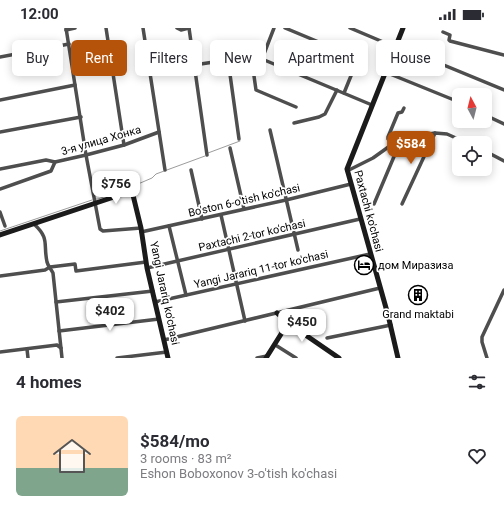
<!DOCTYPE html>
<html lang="en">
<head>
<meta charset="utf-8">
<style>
	body { margin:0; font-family:Roboto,sans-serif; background:#f7f7f7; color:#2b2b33; height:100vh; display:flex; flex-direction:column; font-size:15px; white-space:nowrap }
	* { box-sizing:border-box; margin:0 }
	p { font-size:13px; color:#7c7c81 }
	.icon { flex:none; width:22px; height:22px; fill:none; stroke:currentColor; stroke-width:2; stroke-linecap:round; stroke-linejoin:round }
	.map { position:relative; height:330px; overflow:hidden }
	.panel { display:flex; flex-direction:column; background:#fff; flex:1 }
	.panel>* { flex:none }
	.banner { position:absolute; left:12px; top:12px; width:480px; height:36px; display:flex; gap:8px }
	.needle { width:26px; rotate:353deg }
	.buttons { position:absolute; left:452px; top:60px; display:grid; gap:8px }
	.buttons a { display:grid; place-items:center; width:40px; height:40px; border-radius:6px; background:#fff; box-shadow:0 2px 10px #0003; font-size:20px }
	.price { position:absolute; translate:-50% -34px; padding:0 9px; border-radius:8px; background:#fff; color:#222; font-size:13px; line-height:26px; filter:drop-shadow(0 1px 2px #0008) }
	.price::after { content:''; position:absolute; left:50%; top:24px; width:12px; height:9px; margin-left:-6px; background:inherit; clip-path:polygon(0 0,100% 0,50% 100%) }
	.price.current { background:#b45309; color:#fff }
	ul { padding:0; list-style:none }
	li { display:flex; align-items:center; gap:12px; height:100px; padding:0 16px }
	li+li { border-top:1px solid #e1e1e2 }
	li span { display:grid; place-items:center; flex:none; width:112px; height:80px; border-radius:6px; color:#555 }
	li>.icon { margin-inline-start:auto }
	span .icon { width:48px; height:48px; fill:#fffc; stroke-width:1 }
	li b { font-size:17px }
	h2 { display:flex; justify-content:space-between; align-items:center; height:48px; padding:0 16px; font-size:17px }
	.chip { padding:0 14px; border-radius:6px; background:#fff; box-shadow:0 2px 10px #0003; font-size:14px; line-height:36px }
	.chip.current { background:#b45309; color:#fff }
	.status { display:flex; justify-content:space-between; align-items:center; height:28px; padding:0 20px; background:#fff; direction:ltr }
	.status svg { height:11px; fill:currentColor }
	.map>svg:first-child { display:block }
</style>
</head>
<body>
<div class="status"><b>12:00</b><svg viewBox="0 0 49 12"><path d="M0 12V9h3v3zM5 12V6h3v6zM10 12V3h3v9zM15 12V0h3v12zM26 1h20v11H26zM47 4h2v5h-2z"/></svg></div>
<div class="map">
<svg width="504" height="330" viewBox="0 0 504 330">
	<rect width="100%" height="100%" fill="#fff"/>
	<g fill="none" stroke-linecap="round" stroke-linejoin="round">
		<g stroke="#9c9c9c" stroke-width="1">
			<path d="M208 125 240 113"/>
			<path d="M131 159 152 150 156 146 205 128"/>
			<path d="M95 171H98L128 160"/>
			<path d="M0 203 92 172"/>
		</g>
		<g stroke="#4e4e4e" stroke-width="3.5">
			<path d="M66 0 86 127 100 201 103 203 141 200"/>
			<path d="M106 0 124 117"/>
			<path d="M143 0 165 142"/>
			<path d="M177 0 181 2 189 0"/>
			<path d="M189 0 207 127"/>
			<path d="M285 0 357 30V33L344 65"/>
			<path d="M350 0 395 19H400L504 62"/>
			<path d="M66 2 75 0"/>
			<path d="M443 4 450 7 449 12 450 13 504 27"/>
			<path d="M254 28 252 34 256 62 296 79"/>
			<path d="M0 29 69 16"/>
			<path d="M262 31 274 0"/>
			<path d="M228 32 239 111"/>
			<path d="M194 37 254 28 262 31 372 77"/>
			<path d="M385 44 459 74"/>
			<path d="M0 72 75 57"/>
			<path d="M485 87 504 96"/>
			<path d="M294 95 319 89 325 86 337 62"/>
			<path d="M270 102 298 222"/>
			<path d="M0 104 81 89"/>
			<path d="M394 115 388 111V109L398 85 402 84 404 80"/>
			<path d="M230 120 244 181"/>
			<path d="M485 123 504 133"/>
			<path d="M0 141 46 132 55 134 86 127 124 117 159 104"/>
			<path d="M191 142 202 191"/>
			<path d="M347 143 373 130 394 115 417 108 435 105 447 106 467 115"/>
			<path d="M0 161 51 143 55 134"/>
			<path d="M374 176 401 112"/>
			<path d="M402 176 435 105"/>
			<path d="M0 184 5 198"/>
			<path d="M221 187 245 293"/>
			<path d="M34 196C50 211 43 215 47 234 48 238 51 241 53 245L62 330"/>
			<path d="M169 198 186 267"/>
			<path d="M141 204 286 172 351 156"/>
			<path d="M147 240 360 191"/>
			<path d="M0 248 45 242 50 239 75 236 76 243 146 234"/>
			<path d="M56 274 153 263"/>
			<path d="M155 274 370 226"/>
			<path d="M59 303 159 291"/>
			<path d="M327 310 391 297"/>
			<path d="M164 312 380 260"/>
			<path d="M277 318 296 330"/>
			<path d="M27 321 28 330"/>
			<path d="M0 324 57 317 61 320"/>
			<path d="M117 330 167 324"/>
			<path d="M257 330 267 328"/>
			<path d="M487 330 482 314V309L504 262"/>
		</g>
		<g stroke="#1b1b1b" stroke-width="5">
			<path d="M0 207 132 163 141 200 147 240 168 330"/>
			<path d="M277 285 288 295 339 330"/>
			<path d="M266 330 288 295"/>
			<path d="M398 330 388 287 347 141 403 0"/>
		</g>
	</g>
	<defs>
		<g id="hotel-ring" transform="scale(1)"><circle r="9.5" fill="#fff" stroke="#000" stroke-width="1.5"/><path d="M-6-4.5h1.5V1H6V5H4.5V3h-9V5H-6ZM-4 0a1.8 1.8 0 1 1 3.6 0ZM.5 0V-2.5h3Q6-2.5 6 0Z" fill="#000"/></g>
		<g id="building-ring" transform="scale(1)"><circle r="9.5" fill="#fff" stroke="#000" stroke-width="1.5"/><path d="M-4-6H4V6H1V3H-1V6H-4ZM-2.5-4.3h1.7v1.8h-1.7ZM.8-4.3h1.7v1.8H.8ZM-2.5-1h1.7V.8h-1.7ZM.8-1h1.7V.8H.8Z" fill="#000"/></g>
	</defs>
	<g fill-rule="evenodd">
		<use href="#hotel-ring" x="364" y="237"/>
		<use href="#building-ring" x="418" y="267"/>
	</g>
	<g text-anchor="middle" stroke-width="3.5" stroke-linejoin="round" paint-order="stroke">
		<g font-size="11" fill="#000" stroke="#fff">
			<text transform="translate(101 112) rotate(-16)" y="4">3-я улица Хонка</text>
			<text transform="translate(244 172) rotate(-13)" y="4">Bo'ston 6-o'tish ko'chasi</text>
			<text transform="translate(369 183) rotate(75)" y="4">Paxtachi ko'chasi</text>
			<text transform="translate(252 207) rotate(-13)" y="4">Paxtachi 2-tor ko'chasi</text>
			<text transform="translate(261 241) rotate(-13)" y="4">Yangi Jarariq 11-tor ko'chasi</text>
			<text transform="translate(165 265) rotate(78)" y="4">Yangi Jarariq ko'chasi</text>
		</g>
		<g font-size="11" fill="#000" stroke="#fff" text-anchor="start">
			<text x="378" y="241">дом Миразиза</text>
			<text x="418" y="290" text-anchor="middle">Grand maktabi</text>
		</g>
	</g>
</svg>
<div class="buttons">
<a><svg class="needle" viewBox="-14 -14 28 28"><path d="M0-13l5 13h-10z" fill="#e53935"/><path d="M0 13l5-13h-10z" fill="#7c7c81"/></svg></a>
<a><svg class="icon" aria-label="locate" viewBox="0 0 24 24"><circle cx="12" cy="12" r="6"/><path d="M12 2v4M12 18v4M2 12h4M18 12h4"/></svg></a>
</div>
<b class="price current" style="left:411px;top:137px">$584</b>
<b class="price" style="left:116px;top:177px">$756</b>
<b class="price" style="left:110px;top:304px">$402</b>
<b class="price" style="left:302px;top:315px">$450</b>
<div class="banner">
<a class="chip">Buy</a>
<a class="chip current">Rent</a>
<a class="chip">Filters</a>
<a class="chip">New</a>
<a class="chip">Apartment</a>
<a class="chip">House</a>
</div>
</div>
<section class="panel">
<h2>4 homes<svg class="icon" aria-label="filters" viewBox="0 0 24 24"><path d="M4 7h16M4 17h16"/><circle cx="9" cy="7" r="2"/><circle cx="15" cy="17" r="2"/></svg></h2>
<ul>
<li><span style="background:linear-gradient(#ffd9b3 65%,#7fa58c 0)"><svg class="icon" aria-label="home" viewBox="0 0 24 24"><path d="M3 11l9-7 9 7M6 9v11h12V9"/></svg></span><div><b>$584/mo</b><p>3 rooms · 83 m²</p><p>Eshon Boboxonov 3-o'tish ko'chasi</p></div><svg class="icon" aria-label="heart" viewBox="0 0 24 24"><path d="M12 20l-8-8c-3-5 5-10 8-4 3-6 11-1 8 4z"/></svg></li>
</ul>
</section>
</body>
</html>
